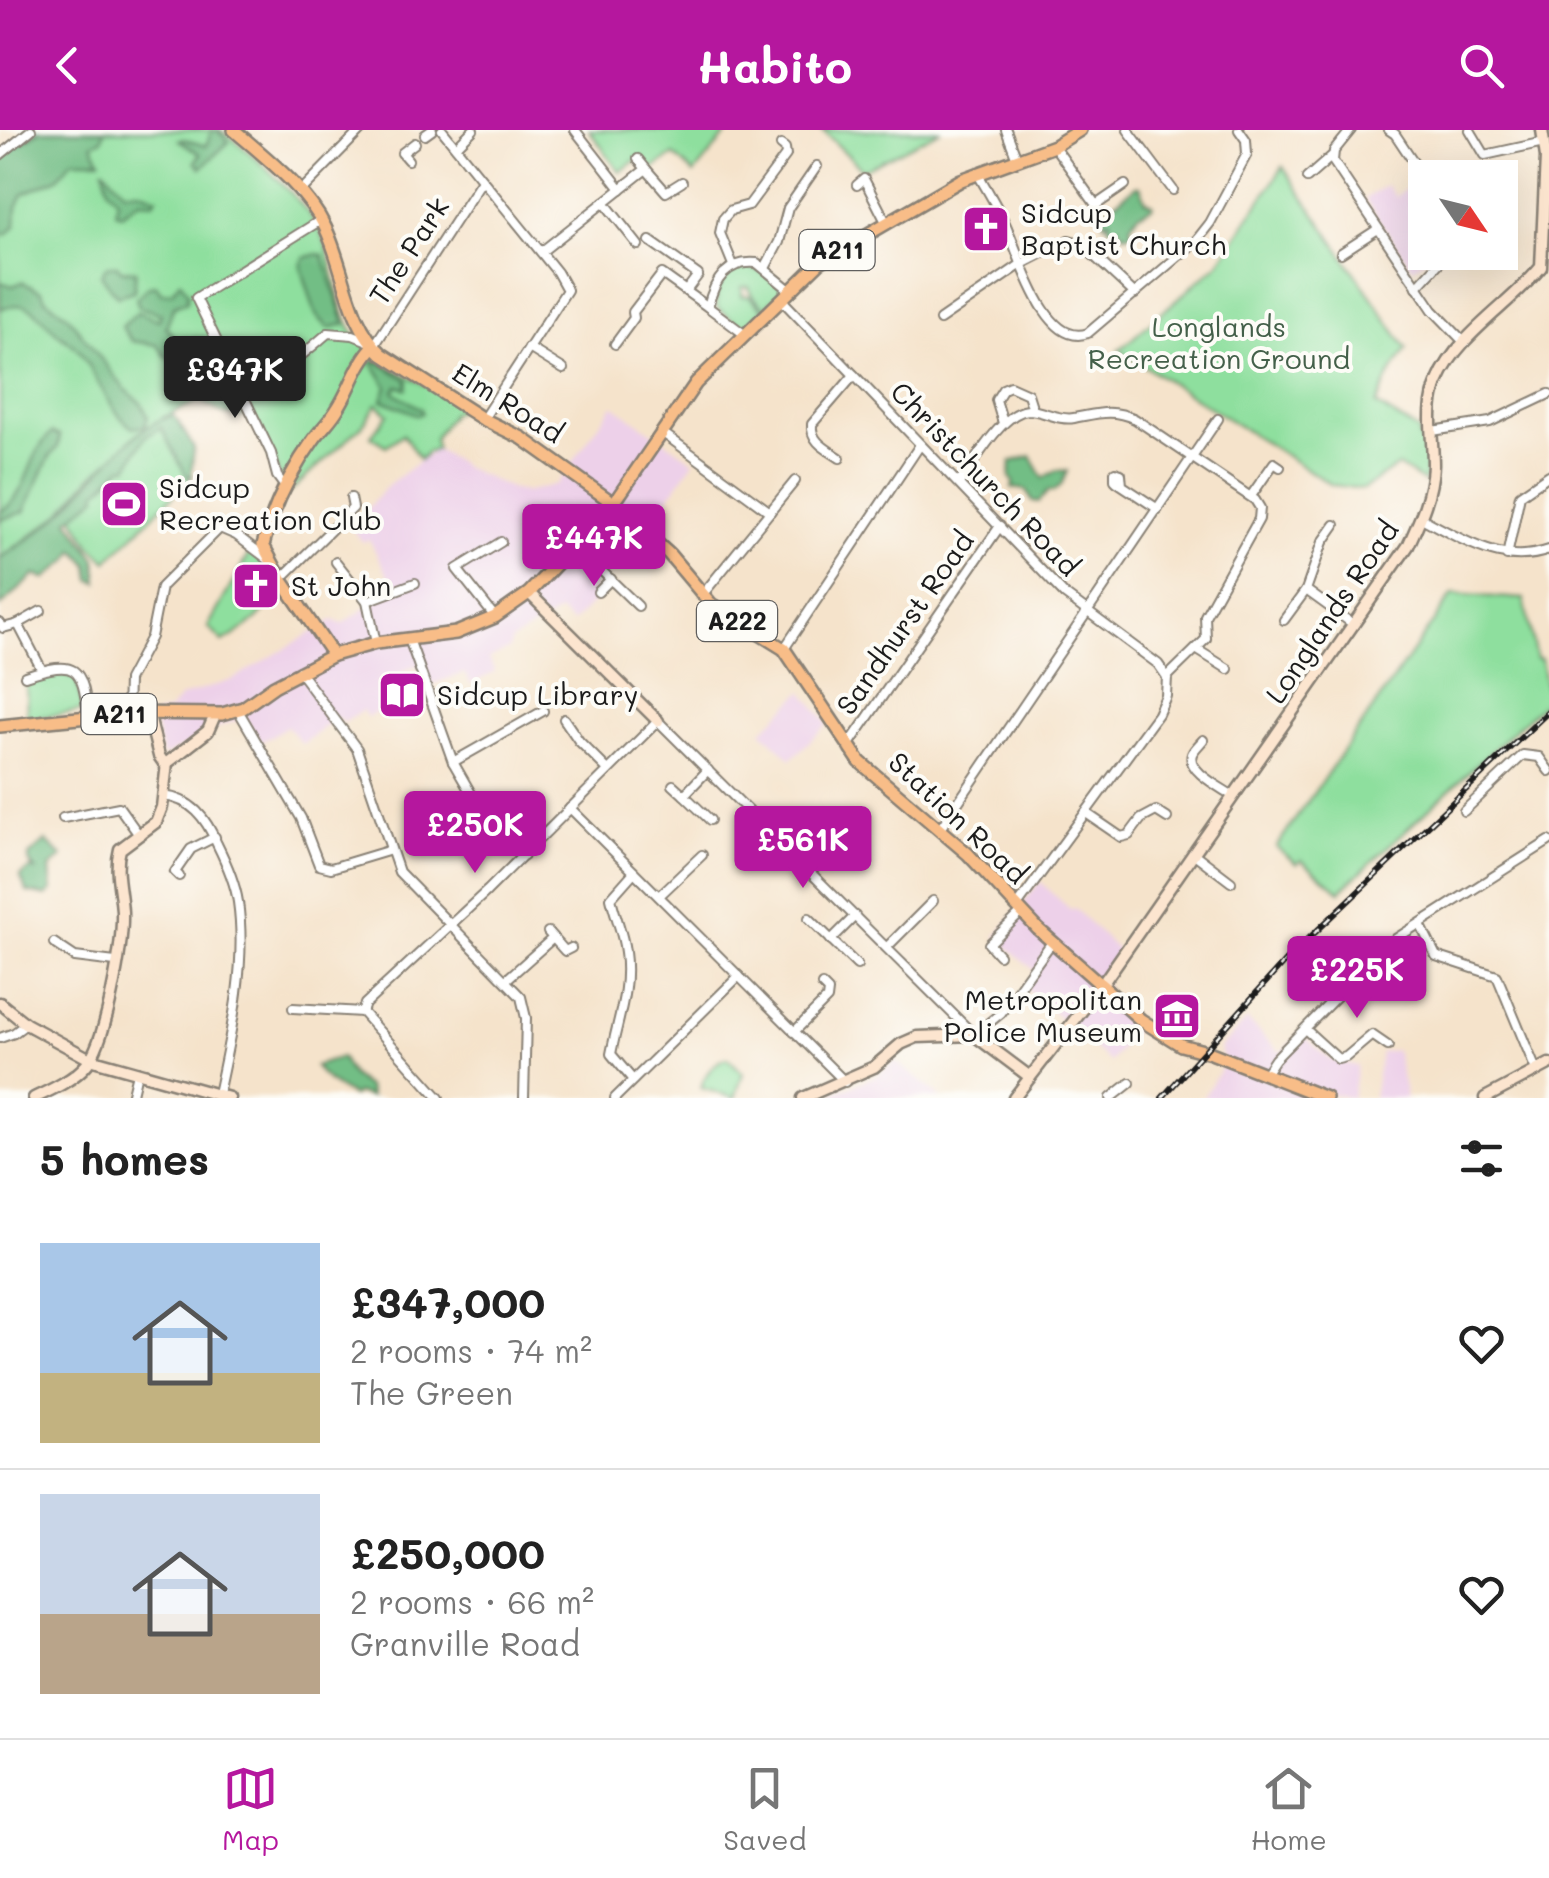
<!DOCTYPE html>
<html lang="en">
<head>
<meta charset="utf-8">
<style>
	body { margin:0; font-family:Mali,sans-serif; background:#f6f6f6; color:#222; height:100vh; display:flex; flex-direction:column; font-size:38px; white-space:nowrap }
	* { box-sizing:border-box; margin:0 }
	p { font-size:32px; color:#767676 }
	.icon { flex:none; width:55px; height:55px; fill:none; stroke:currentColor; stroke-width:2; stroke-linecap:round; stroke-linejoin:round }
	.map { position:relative; height:968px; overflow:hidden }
	.details { display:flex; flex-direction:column; background:#fff; flex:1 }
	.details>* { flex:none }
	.needle { width:65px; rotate:125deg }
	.tools { position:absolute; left:1408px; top:30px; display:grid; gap:20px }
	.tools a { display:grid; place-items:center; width:110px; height:110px; border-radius:0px; background:#fff; box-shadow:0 10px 40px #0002; font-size:50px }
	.price { position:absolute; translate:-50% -85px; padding:0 22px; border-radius:10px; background:#b5179e; color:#fff; font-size:32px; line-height:65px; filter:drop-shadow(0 2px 5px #0008) }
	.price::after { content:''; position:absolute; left:50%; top:60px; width:30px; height:22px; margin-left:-15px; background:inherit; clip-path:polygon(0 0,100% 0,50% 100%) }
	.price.selected { background:#222; color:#fff }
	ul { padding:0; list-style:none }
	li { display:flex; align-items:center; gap:30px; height:250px; padding:0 40px }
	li+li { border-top:2px solid #e0e0e0 }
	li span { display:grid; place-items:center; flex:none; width:280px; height:200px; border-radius:0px; color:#555 }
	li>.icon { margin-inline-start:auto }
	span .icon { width:120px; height:120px; fill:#fffc; stroke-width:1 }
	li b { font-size:42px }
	h2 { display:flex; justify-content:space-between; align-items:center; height:120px; padding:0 40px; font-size:42px }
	header { display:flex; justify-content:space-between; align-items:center; height:130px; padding:0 40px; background:#b5179e; color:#fff; font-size:45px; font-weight:700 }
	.tabs { display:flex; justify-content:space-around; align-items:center; height:140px; border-top:2px solid #e0e0e0; background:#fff; font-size:28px; color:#767676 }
	.tabs a { display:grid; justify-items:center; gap:5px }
	.tabs .selected { color:#b5179e }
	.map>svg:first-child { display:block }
</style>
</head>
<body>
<header><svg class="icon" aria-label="back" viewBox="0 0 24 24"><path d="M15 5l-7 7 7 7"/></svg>Habito<svg class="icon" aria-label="search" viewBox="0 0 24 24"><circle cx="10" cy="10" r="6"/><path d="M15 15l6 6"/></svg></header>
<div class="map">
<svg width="1549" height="968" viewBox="0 0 1549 968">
	<rect width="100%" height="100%" fill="#fdfcf7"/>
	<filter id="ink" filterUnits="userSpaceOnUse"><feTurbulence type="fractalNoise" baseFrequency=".01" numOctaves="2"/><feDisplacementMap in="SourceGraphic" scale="20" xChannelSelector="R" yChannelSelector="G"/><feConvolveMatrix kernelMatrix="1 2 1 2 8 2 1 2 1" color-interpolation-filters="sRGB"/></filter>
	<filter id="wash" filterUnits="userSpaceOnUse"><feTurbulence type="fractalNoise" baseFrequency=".0048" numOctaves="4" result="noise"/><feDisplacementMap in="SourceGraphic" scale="40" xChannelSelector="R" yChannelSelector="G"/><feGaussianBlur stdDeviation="2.25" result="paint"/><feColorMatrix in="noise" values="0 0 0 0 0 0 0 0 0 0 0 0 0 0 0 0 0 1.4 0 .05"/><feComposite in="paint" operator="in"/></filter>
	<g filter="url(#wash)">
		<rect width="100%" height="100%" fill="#f5e3cb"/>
		<g fill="#edd0e9">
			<path d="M1419 50 1425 59V122L1442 123 1438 127 1434 123 1412 138 1365 69 1386 55 1395 67Z"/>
			<path d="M613 275 694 331 642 406 592 459 599 466 572 493 559 482 511 511 509 519 489 529 495 542 471 554 464 543 427 556 418 534 377 555 386 578 367 587 363 580 343 593 338 587 302 614 287 596 260 613 245 588 223 595 163 627 153 586 169 580 181 567 232 550 333 490 342 494 395 459 369 409 363 412 348 395 359 388 389 354 436 319 468 339 514 360 526 362 557 354Z"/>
			<path d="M803 561 828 594 791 629 762 601Z"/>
			<path d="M1040 752 1071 780 1074 778 1119 822 1105 842V867L1139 894 1110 932 1024 856 1035 841 996 807Z"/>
			<path d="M1247 890 1281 923 1301 903 1330 930 1357 936 1352 968 1318 961 1315 968H1203L1224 933 1220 918Z"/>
			<path d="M1396 920 1406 968H1373L1381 922Z"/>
			<path d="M895 931 942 968H823L878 945Z"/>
		</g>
		<g fill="#8edf9e" stroke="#557e5d" stroke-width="2.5">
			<path d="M37 0H220C249 19 302 69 319 99 336 131 334 173 354 203 358 209 367 212 374 216L362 240 374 228 465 276 452 283 434 309 436 319 427 322 420 330 403 304 386 316 371 306 388 284 377 274 362 296 291 361 288 355 285 357 249 280 248 286 224 284 200 270 162 288 159 293 176 327 193 346 107 431 91 416 73 386 154 295 93 345 58 386 0 428V27Z"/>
			<path d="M589 0H730L694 44 674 25 651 40 640 27 620 42Z"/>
			<path d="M822 0H941L863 40Z"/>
			<path d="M1283 37 1407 219 1389 246 1376 275 1419 301V309L1428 311 1425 353 1398 336 1363 359 1332 355 1119 220 1218 134Z"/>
			<path d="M744 136 767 143 784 159 765 178 751 164 749 157H742V166H749L764 180 744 198 717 178C713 156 725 144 744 136Z"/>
			<path d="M251 420 264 428 280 454C265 487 253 494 223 512L208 497Z"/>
			<path d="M1453 464 1524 469 1536 529H1541L1548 569 1340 761 1301 730 1297 734 1276 717Z"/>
			<path d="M64 543 77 548 82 581 27 589 26 551 41 545Z"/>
			<path d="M728 928 743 943 735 968 701 958C704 945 715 930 728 928Z"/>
		</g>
		<g fill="#72be85" stroke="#476d50" stroke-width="2.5">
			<path d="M41 0H104L102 9 92 14 100 30H72L58 48 23 64 17 77 16 95 6 105 0 102V27Z"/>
			<path d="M212 0H217L229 12 201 38 195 32 200 24 179 10 183 9 206 16Z"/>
			<path d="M103 38 125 61 139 60 157 67 154 72 139 71 121 84 115 82 118 69 109 59Z"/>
			<path d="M1136 56H1140L1146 71 1153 74 1152 77 1137 85 1130 96 1132 103 1125 105 1118 96 1112 99 1108 96 1110 90 1104 93 1105 88 1098 86Z"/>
			<path d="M317 124 323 125 345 194 329 198 316 185 301 136 304 128Z"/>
			<path d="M117 135 121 140 136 141 134 161 117 166 101 145 107 136Z"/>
			<path d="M180 151 188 162 187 171 174 176 166 197 176 208H212L216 215 202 223 167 228 157 215 132 211 122 197 137 182 159 190 161 184 139 177 136 168 149 156 156 155 161 163 172 162Z"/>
			<path d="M0 152 13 156 22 152 42 162 45 169 67 185 124 258 142 274 148 287 145 296 133 298C111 285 96 243 78 220 72 212 62 208 54 200 34 180 29 169 0 179Z"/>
			<path d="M376 231 408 250 407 259 398 256 394 262 421 279 422 283 418 285 382 270 387 256 373 234Z"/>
			<path d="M174 285 194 318 191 345 187 347 161 298 145 307 128 337H122L97 362 98 366 69 390 96 429 98 452 91 450 89 435 75 420 68 431 45 449 35 445 0 477V428C19 417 40 401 57 387 91 357 127 297 174 285Z"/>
			<path d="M52 303 60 306 58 317 49 328 24 382 0 390V382C30 365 27 323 52 303Z"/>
			<path d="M1031 326 1043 348 1057 340 1067 341 1061 355 1054 361H1048L1039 372 1033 371 1026 360 1012 358 1014 352 1010 347 1011 332Z"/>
			<path d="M46 711 63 727 50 738 52 760 47 766 27 762 20 746 31 738 37 742 29 732V726Z"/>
			<path d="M341 927 351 945 368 958 370 967 356 963 352 966C338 958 323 950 315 936Z"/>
		</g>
	</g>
	<g filter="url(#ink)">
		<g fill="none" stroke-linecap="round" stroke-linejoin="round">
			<g stroke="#888074" stroke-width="12">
				<g id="street">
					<path d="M442 0 557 142 567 160 483 289"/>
					<path d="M575 0 621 59"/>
					<path d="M1006 0 1017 29"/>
					<path d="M1128 0 1173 60"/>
					<path d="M1351 0 1334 21 1333 31 1433 180 1465 213"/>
					<path d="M1389 0 1395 4 1425 49"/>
					<path d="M1470 0 1485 25 1544 12"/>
					<path d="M425 5 432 0"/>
					<path d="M1054 16 1096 75 1125 55"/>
					<path d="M456 17 473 0"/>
					<path d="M0 25 31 0"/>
					<path d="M408 30 402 23 415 13"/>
					<path d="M646 39 666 62 682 52"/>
					<path d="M978 44C988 62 1000 81 1008 100 1020 127 1046 219 1088 203L1195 112 1210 93 1247 24 1246 10 1239 0"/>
					<path d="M1307 48 1332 26"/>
					<path d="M857 55 864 49 886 92"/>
					<path d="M299 63 361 0"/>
					<path d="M604 72 638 115"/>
					<path d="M650 111 698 145 686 161"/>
					<path d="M541 122 646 39 638 29"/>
					<path d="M1341 123 1378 99"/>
					<path d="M733 135 720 103 723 89 731 80 749 75 786 25 785 18 781 15"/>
					<path d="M765 138 779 112 788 78 817 36"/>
					<path d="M1417 157 1449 122"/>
					<path d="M782 170 1065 465 1158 534 1167 547"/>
					<path d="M940 190 1020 135 1069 110 1080 113 1135 164"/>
					<path d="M744 204 708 177C714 150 727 130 757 133L791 161"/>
					<path d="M615 214 634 188 633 182 662 144 708 177"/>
					<path d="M374 216 482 50"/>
					<path d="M529 218 563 239"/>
					<path d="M230 232C270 259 297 229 328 203L353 205 368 211"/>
					<path d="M215 241 226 238 228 230"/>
					<path d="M1003 293 996 270 1003 259 1010 256 1028 264 1033 280"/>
					<path d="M1432 301 1490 292 1549 264"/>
					<path d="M663 303 770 382"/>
					<path d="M840 328C827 319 810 312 812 294L854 245"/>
					<path d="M959 353C974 333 1002 282 1028 280 1043 280 1058 291 1074 288 1096 284 1112 278 1135 289L1255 370 1260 378 1259 389 1205 486 1206 509 1167 547"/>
					<path d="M1122 355 1121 344 1115 342V350L1117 352 1158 379"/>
					<path d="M285 357 277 346 271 323 196 168 321 90"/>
					<path d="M1251 366 1274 333 1280 337"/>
					<path d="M1421 388C1462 409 1502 437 1549 420"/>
					<path d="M1335 395 1323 412 1306 460 1353 494"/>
					<path d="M575 415 638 476"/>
					<path d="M1507 426 1520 365 1549 345"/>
					<path d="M336 432 367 471 376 513"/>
					<path d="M281 449 353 378 351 368"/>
					<path d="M598 462 611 449"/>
					<path d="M703 464 795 351"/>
					<path d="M367 471 415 453"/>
					<path d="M495 487 457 439 501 412"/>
					<path d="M1284 490 1306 460"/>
					<path d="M0 493 3 498 18 494 41 481"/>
					<path d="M18 494 42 540"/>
					<path d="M409 509 453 632 480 679 524 725"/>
					<path d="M784 519 920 315"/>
					<path d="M1196 519 1228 539"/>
					<path d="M299 541 357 619 399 742 521 867 526 888 524 968"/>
					<path d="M25 546C77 529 82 536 88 586"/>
					<path d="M238 580 301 688 319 735 331 738 391 720"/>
					<path d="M127 583 128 550 151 507 161 457 220 398 236 405 269 430"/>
					<path d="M564 589 579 611 608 640"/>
					<path d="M1203 610C1199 615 1194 619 1192 624 1186 641 1222 658 1233 666"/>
					<path d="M848 616 1000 396"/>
					<path d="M453 632 543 581"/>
					<path d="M708 640 684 665 710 690"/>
					<path d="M673 655 684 665"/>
					<path d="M163 666C192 669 206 688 217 714 226 732 235 752 238 772 247 835 231 903 218 964"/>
					<path d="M570 678 845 952"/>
					<path d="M1464 681 1523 625 1539 627 1549 641"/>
					<path d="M1086 683 1121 707 1129 705 1141 689 1156 681 1167 688"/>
					<path d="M63 688 119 677 139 705"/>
					<path d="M940 699 1218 289"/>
					<path d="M1193 723 1231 752"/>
					<path d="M179 746 175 742 191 719 215 707"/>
					<path d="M659 766 702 725"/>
					<path d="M1017 776 1158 584 1166 566 1167 547"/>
					<path d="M809 788 857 835"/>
					<path d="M1420 794 1436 826 1497 846 1536 940"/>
					<path d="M548 802 565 821 571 818"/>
					<path d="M831 810 855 786"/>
					<path d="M54 813 75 827 115 832"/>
					<path d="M887 817 933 771"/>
					<path d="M999 825 989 814 1022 782"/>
					<path d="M507 849 553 808"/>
					<path d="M293 878 362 882"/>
					<path d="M362 882 365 874 487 761 658 591 974 905 1001 883 1052 812"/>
					<path d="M362 882 439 968"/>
					<path d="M1305 899 1338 929 1346 927 1372 905 1388 916"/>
					<path d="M794 902 827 869 828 861 822 855"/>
					<path d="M0 908 14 903 26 894"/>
					<path d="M1265 944 1275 929 1389 813 1549 711"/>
					<path d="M633 950 611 924C618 888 630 859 625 822 623 803 615 786 611 768L634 742"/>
					<path d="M131 968 137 943"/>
					<path d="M615 968 739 846"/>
					<path d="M1111 968 1130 953"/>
				</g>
			</g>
			<g stroke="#888074" stroke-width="15">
				<g id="secondary">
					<path d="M529 463 658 591"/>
					<path d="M148 583 159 626 166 636"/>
					<path d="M0 873 26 894 90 929 229 968"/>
					<path d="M34 968C51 960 75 949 87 934 107 909 123 814 122 782 121 760 114 741 120 719L156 692 162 677 167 633 208 601 215 585"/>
					<path d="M803 968 874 937 901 914 917 907 974 905 1030 947"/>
					<path d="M1014 968 1101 856 1408 416C1420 390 1432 364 1433 335 1433 307 1426 278 1438 251 1458 204 1509 176 1541 137L1546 27 1542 0"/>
					<path d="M1485 968 1549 934"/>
				</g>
			</g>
			<g stroke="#888074" stroke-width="16">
				<g id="primary">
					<path d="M234 0C265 27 307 59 325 97 345 138 347 192 382 224L483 289 522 308 609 370 669 424 711 474 784 519 860 632 968 724 1038 799 1141 890 1181 915 1211 923 1326 968"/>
					<path d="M333 525 281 449 263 415C273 377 291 341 314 309 322 298 332 289 338 278 351 258 357 233 374 216"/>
					<path d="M0 596 127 583 222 584 243 578 274 556 333 525 376 513 456 503 495 487 529 463 614 373 696 253 820 132 961 50 1054 16 1080 0"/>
				</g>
			</g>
			<use href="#street" stroke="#fff" stroke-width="8"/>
			<use href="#secondary" stroke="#fce5cf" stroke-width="10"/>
			<use href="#primary" stroke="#f8bd88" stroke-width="11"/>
			<g stroke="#1c1c1c" stroke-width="6">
				<path id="rail" d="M1162 968 1286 830 1549 581"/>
			</g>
			<use href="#rail" stroke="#fdfcf7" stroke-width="2.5" stroke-dasharray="8" stroke-linecap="butt"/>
		</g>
	</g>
	<defs>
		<g id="church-square" transform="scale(2.5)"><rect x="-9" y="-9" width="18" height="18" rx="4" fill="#b5179e" stroke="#fdfcf7"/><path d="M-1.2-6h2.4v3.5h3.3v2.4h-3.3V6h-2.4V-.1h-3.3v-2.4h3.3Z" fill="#fff"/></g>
		<g id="stadium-square" transform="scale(2.5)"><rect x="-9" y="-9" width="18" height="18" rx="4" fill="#b5179e" stroke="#fdfcf7"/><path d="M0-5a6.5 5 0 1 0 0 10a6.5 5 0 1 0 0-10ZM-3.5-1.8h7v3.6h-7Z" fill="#fff"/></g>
		<g id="library-square" transform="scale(2.5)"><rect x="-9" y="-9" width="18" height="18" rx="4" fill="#b5179e" stroke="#fdfcf7"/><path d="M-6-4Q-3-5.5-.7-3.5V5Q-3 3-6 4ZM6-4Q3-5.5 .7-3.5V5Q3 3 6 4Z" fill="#fff"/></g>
		<g id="museum-square" transform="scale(2.5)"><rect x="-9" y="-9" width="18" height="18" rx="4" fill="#b5179e" stroke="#fdfcf7"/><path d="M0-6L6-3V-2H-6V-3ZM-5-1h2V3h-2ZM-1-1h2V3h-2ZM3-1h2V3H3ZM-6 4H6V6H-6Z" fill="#fff"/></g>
	</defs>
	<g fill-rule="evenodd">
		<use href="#church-square" x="986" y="99"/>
		<use href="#stadium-square" x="124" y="374"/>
		<use href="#church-square" x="256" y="456"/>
		<use href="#library-square" x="402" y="565"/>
		<use href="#museum-square" x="1177" y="886"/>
	</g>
	<g text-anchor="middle" stroke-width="8" stroke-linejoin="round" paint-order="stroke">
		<g fill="#fdfcf7" stroke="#605f5e" stroke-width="2.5">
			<rect x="799.5" y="100" width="75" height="40" rx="8"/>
			<rect x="697" y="471" width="80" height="40" rx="8"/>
			<rect x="81.5" y="564" width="75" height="40" rx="8"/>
		</g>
		<g font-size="25" font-weight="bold" fill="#1c1c1c">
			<text x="837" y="129">A211</text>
			<text x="737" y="500">A222</text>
			<text x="119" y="593">A211</text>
		</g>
		<g font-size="28" fill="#1c1c1c" stroke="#fdfcf7" text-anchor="start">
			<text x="1021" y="93">Sidcup<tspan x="1021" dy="32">Baptist Church</tspan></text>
			<text x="159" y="368">Sidcup<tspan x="159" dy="32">Recreation Club</tspan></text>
			<text x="291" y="466">St John</text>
			<text x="437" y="575">Sidcup Library</text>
			<text x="1142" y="880" text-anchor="end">Metropolitan<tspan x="1142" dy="32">Police Museum</tspan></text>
		</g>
		<g font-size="28" fill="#1c1c1c" stroke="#fdfcf7">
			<text transform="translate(409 121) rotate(-57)" y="10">The Park</text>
			<text transform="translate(508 273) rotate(32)" y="10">Elm Road</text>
			<text transform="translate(985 349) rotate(46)" y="10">Christchurch Road</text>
			<text transform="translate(1332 482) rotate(-56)" y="10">Longlands Road</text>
			<text transform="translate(905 493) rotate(-55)" y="10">Sandhurst Road</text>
			<text transform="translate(958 688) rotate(43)" y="10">Station Road</text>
		</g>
		<g font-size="28" fill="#44604a" stroke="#fdfcf7">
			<text x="1219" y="207">Longlands<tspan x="1219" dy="32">Recreation Ground</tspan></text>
		</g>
	</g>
</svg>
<div class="tools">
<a><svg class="needle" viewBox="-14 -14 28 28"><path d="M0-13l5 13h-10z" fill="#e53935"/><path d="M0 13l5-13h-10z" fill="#767676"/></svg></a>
</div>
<b class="price selected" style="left:235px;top:291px">£347K</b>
<b class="price" style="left:594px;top:459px">£447K</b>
<b class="price" style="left:475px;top:746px">£250K</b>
<b class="price" style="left:803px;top:761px">£561K</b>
<b class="price" style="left:1357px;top:891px">£225K</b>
</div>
<section class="details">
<h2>5 homes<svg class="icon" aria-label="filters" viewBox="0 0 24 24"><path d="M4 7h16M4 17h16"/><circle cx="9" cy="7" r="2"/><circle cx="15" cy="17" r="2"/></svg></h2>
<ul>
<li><span style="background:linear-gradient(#a9c7e8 65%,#c2b280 0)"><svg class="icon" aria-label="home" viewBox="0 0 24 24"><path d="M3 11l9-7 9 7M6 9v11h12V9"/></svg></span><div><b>£347,000</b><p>2 rooms · 74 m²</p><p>The Green</p></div><svg class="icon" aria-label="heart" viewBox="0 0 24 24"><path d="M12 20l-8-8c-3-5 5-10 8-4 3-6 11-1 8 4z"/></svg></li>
<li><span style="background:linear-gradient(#c9d6e8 60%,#b9a48a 0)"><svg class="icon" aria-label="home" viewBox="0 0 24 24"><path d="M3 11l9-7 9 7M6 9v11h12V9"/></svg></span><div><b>£250,000</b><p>2 rooms · 66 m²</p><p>Granville Road</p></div><svg class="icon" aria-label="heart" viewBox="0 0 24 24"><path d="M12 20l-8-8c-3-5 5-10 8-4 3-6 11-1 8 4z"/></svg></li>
</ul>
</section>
<nav class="tabs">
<a class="selected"><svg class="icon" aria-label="map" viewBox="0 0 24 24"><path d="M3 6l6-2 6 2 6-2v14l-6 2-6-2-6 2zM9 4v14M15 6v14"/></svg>Map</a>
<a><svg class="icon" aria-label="saved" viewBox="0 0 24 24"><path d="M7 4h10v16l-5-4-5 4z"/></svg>Saved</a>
<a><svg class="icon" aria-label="home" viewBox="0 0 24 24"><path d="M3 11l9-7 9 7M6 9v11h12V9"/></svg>Home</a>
</nav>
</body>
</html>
